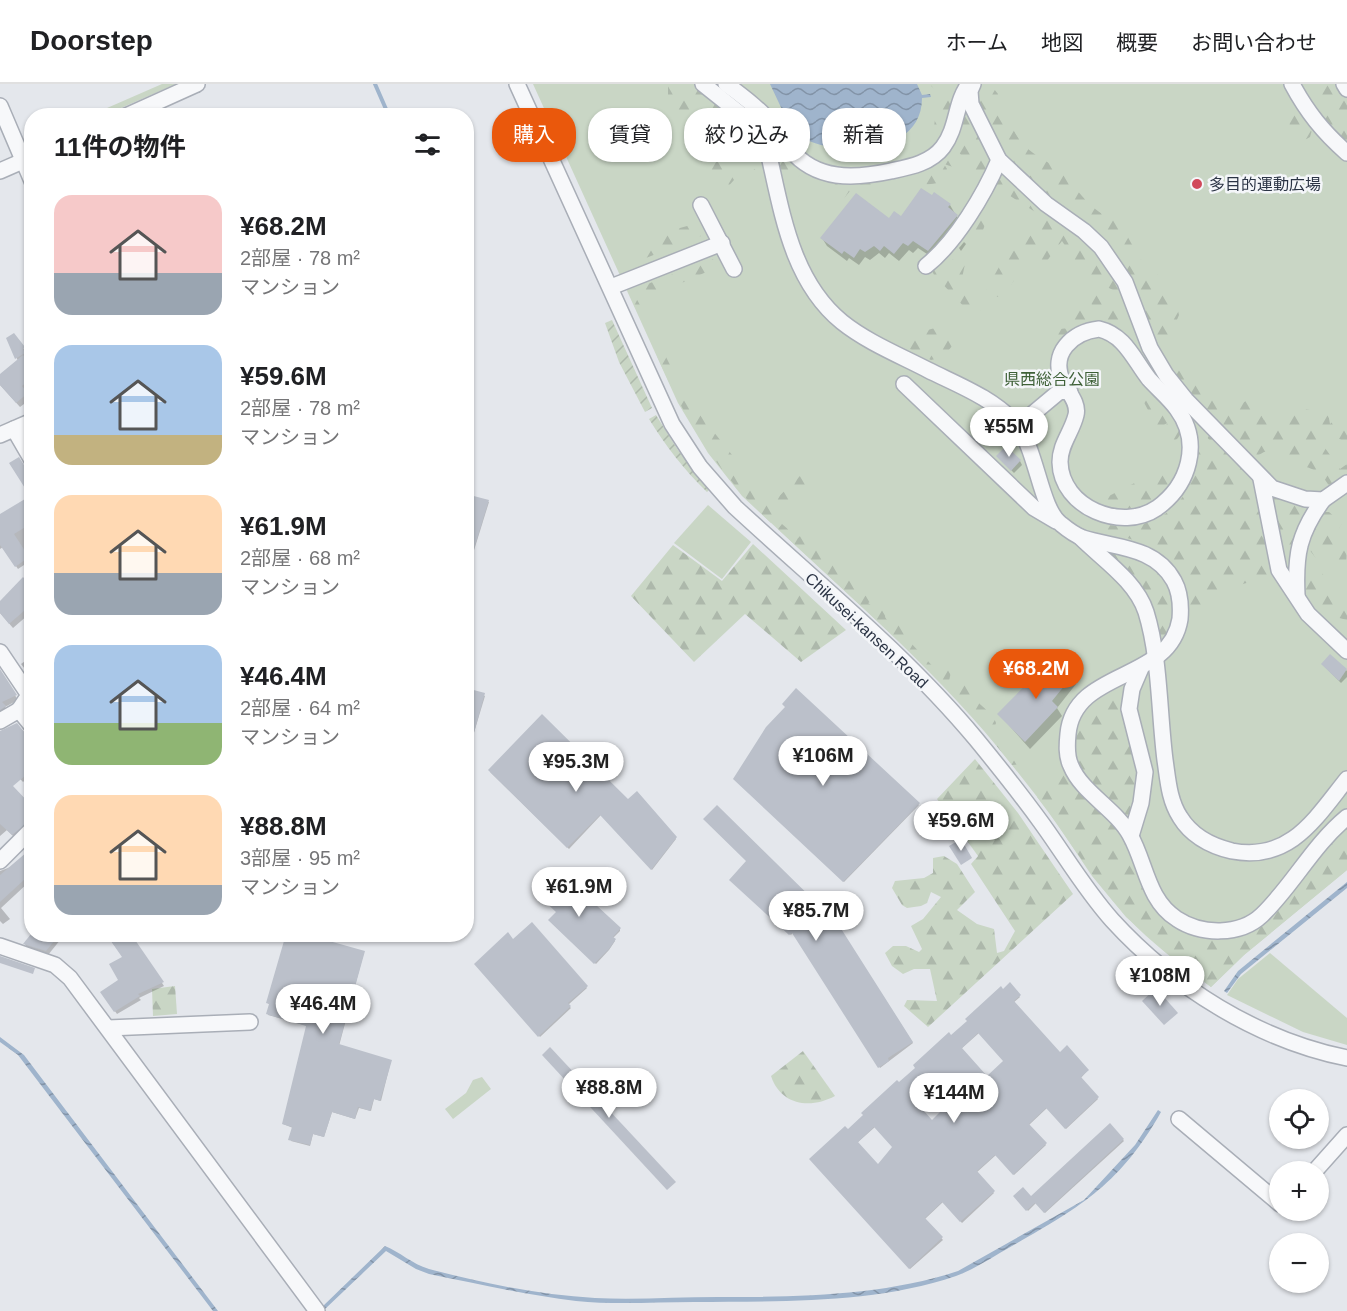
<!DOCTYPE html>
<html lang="ja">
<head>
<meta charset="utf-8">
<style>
	body { margin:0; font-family:Helvetica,"Noto Sans JP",sans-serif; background:#f2f2f2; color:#202124; height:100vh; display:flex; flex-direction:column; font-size:22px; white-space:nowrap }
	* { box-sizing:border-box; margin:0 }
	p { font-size:20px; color:#757577 }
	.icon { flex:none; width:33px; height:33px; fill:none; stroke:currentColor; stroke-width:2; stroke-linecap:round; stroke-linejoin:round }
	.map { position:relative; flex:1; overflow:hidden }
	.panel { position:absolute; left:24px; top:24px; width:450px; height:834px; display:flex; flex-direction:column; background:#fff; border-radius:24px; box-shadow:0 2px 4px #0004 }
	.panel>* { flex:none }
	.guide { position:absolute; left:492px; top:24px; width:570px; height:54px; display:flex; gap:12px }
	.controls { position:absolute; left:1269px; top:1005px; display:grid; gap:12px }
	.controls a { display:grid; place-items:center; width:60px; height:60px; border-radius:50%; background:#fff; box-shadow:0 2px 4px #0004; font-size:30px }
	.price { position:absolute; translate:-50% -51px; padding:0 14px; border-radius:21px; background:#fff; color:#222; font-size:20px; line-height:39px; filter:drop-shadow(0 2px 3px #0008) }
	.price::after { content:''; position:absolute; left:50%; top:36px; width:18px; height:14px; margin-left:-9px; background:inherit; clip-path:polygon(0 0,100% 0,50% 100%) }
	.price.selected { background:#ea580c; color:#fff }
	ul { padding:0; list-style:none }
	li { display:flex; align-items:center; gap:18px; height:150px; padding:0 30px }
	li span { display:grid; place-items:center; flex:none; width:168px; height:120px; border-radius:18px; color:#555 }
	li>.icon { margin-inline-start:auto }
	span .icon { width:72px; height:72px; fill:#fffc; stroke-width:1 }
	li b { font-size:26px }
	h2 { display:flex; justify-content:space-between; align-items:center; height:72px; padding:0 30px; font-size:26px }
	.tag { padding:0 21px; border-radius:24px; background:#fff; box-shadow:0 2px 4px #0004; font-size:21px; line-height:54px }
	.tag.selected { background:#ea580c; color:#fff }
	header { display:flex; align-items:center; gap:36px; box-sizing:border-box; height:84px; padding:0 30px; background:#fff; border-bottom:2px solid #e0e0e0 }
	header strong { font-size:28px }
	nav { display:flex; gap:33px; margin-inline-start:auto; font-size:21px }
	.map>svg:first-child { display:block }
</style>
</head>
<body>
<header>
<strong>Doorstep</strong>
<nav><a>ホーム</a><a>地図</a><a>概要</a><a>お問い合わせ</a></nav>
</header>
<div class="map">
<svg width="1347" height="1227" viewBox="0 0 1347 1227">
	<defs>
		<pattern id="forest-firs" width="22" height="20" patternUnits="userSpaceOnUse" patternTransform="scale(1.5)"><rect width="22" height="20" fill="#c9d6c5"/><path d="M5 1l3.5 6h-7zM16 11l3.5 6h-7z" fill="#adb8ab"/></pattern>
		<pattern id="garden-furrows" width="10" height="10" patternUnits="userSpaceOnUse" patternTransform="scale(1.5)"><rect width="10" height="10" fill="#c9d6c5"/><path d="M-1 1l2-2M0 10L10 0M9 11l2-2" fill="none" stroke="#adb8ab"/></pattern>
		<pattern id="water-waves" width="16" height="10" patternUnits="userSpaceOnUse" patternTransform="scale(1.5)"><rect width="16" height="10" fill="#9fb4cc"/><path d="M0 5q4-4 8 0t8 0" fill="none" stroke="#8293a7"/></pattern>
	</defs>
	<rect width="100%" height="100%" fill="#e4e7ec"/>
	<g fill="#c9d6c5">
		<path d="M162 0H176L105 31H91Z"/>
		<path d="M533 0H1347V786L1244 871 1211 903 1164 867 1126 833 1092 792 1049 728 986 648 930 586 742 412 708 369 678 319Z"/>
		<path d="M708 421 751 458 722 495 674 459Z"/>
		<path d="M1270 869 1347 934V961L1303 948 1227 911 1238 895Z"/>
		<path d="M482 993 491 1005 453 1035 445 1025 466 1009 473 996Z"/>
	</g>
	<g fill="url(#forest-firs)">
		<path d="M668 0H691L749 45 757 57 767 89 738 97 736 91 752 87 760 81V78L752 72 747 63 737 62 734 52C723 44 716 34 703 28V36L700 37 702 46 712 54 705 59 716 67 734 96 725 106 713 105 668 11Z"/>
		<path d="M929 0H961L950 43 937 60 933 49 939 9Z"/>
		<path d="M982 0H990L998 10 996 24C1013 37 1011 47 1024 61 1036 74 1051 78 1061 88 1079 106 1090 128 1116 136 1127 149 1133 164 1142 177 1151 189 1173 196 1169 214L1176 219 1179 231 1173 245 1176 252 1171 262 1185 286 1202 302 1208 304 1216 315 1236 322 1246 317 1253 318 1264 336 1282 329 1304 325 1328 329 1330 340 1339 332 1347 334V359L1330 350 1322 349 1320 357 1340 385 1347 380V403L1332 407C1323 388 1307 378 1288 383L1273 367 1264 368 1250 376 1163 280 1130 201 1027 98 994 59 977 13Z"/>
		<path d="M1276 0H1288L1310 40 1312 46 1310 53 1303 57 1290 42Z"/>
		<path d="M1297 0H1337L1347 16V63L1330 48Z"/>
		<path d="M963 20 992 82 986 91 973 87V76L966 77 957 66 950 73 955 75 953 83 944 80 947 85 941 98C930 101 911 103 906 92L918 87Z"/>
		<path d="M766 41 805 85 797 94 783 96 765 46Z"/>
		<path d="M1001 87 1093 160 1124 211 1117 214 1115 207 1107 203 1103 204 1113 214 1115 221 1127 230 1125 236 1118 239 1116 246 1063 259 1056 254 1060 245 1069 244 1070 236 1075 230 1072 226V216L1086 218 1085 225 1093 234 1098 235 1103 226H1098L1091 220 1093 205 1087 203 1080 184 1062 157 1046 178 1025 181 1003 212 995 213C987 225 982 228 969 228L934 191 931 184 937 176 947 180 956 173 966 175 961 199 981 210 986 206 1003 176 1030 152 1040 131 1004 108 989 130 983 146 966 153 969 135Z"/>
		<path d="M873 96 876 119 857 104 850 107 836 124 833 121 835 97Z"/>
		<path d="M703 140 708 148 706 150 636 178 634 173C654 156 677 140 703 140Z"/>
		<path d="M712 175 722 181 639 218 645 232 643 234 634 222 645 201Z"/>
		<path d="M939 243 956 256C950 266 943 274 931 276L910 265 907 257 912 250Z"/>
		<path d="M660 267H663L686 313 771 420 801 391 811 399 777 438 771 439C719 391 685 336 657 272Z"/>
		<path d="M1130 285H1134L1173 328 1181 348C1178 356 1175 358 1166 357L1163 353 1167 339 1158 345 1128 288Z"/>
		<path d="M1203 342 1255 394 1276 487C1262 500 1242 496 1227 507 1215 515 1205 528 1194 537L1186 536C1181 521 1176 490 1167 478 1151 456 1120 453 1096 445L1097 438C1154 456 1202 416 1196 357L1202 359 1206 368H1213L1214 361 1204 350Z"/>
		<path d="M1170 381 1175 391V398C1157 415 1144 428 1118 425 1109 424 1104 424 1097 418L1098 413 1103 415Z"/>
		<path d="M1270 408 1306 419 1311 424 1290 487 1287 488Z"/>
		<path d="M1324 428H1329L1342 439 1337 448 1340 455 1347 457 1346 486 1339 484 1328 472 1319 478 1308 464 1311 455 1309 447Z"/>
		<path d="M782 440 798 454 804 448 846 486 851 483 855 489 853 503 864 513 868 509 872 511 874 516 868 519 875 524 887 526 885 533 887 536 893 532 913 550 909 557 939 589 947 585 951 588 949 597 955 603 964 600C971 605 972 609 976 615 983 626 992 626 996 639L995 642 1022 680 1012 681C943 593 859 521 778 445Z"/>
		<path d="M753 460 846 546 801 578 745 530 694 578 631 512 673 461 722 497Z"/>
		<path d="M1107 466C1118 469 1133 471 1144 476 1179 493 1178 536 1159 563L1155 549 1107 474Z"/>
		<path d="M1309 483 1321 487 1332 506 1345 515 1347 512V536L1324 530 1312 524 1301 495Z"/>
		<path d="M1118 600 1128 606 1140 682 1131 733 1127 736 1078 684 1073 669 1074 639 1088 617Z"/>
		<path d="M975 675 1018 729 1073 810 928 943 904 922 907 916 937 917 930 885H914L903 890 892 882 885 869 893 862H906L919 868 922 865 911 842 923 835 941 813 931 808 927 819 921 822 907 824 902 821 892 804 895 797 924 794 933 789V774L944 772 957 780 975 808 957 826 977 840 994 845 997 869 1004 867 1015 847 971 780 978 772 937 715Z"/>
		<path d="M1067 683C1082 700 1112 729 1120 747 1150 808 1149 857 1233 853L1347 739V786L1244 871 1211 903C1181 881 1151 859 1126 832 1092 795 1067 752 1037 713Z"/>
		<path d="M175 902 177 930 153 932 152 905Z"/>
		<path d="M803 967 835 1012C811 1025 781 1022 771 992Z"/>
	</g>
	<g fill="url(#garden-furrows)">
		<path d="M612 236 652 324 645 328 619 278 605 239Z"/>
		<path d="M656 331 678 366 709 406 707 408C684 386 665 361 649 335Z"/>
	</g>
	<g fill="url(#water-waves)">
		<path d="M770 0H917L922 11 930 10 931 13 922 14C922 71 841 73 805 55V52L786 34Z"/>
		<path d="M1347 798V804L1241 890 1227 909 1224 907 1238 887Z"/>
		<path d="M0 953 24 971 218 1227H213L18 971 0 958Z"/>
		<path d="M1158 1026 1161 1028C1121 1099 1081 1123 1012 1162 994 1172 975 1185 956 1192 874 1220 780 1217 694 1218 655 1218 615 1221 576 1217 527 1211 478 1200 429 1190L416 1185 386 1167 324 1226 322 1223 385 1162C400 1168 412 1180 429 1185 482 1199 540 1211 595 1214 636 1216 677 1213 718 1213 798 1213 882 1212 958 1187L1084 1116 1135 1061Z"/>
	</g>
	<g fill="#0003" fill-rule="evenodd">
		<path d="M934 110 950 121 961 140 933 174 918 164 913 169 909 166 899 177 889 169 885 174 879 169 870 176 865 173 859 181 849 174 847 177 827 162 822 154 901 134Z"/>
		<path d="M964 158 966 160 961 167 959 164Z"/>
		<path d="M14 251 26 268 23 274 32 286V314L20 323 0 301V292L18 277 8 255Z"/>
		<path d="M998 373 1020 377 1022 381 1014 389Z"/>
		<path d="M466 411 489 418 466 492Z"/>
		<path d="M32 413V463L23 467 30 477 18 485 3 463 0 465V432Z"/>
		<path d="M32 504V535L28 531 13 544 0 529V518Z"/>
		<path d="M32 572V594L21 580Z"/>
		<path d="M1330 572 1347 587V593L1341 599 1322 580Z"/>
		<path d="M0 588 18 616 5 623 8 628 0 632Z"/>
		<path d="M1071 592 1076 600 1057 624 1062 632 1030 665 999 630Z"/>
		<path d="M466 605 485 612 466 675Z"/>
		<path d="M16 640 32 656V690L23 698 2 676 0 677V656Z"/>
		<path d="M490 688 628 717 637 709 676 755 652 786 601 731 569 765Z"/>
		<path d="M736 696 918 720 919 721 844 798Z"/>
		<path d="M7 697 32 724V740L15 754 7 746 0 752V704Z"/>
		<path d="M32 775 29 798 1 824 10 835 3 840 0 837V787Z"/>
		<path d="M732 797 833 834 913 959 880 984 793 848 791 851Z"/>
		<path d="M551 838 620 845V847L613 854 615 857 609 866 596 880Z"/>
		<path d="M532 840 587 904 568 921 571 924 540 953 475 880 513 857Z"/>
		<path d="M33 850H65L48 871 27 864 25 860Z"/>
		<path d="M106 850H130L164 902 139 914 141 916 117 930 102 909 120 896 123 873Z"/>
		<path d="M158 850H170L161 856Z"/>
		<path d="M364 868 339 962 391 977 381 1017 374 1015 371 1027 359 1024 355 1035 332 1028 324 1053 313 1050 310 1062 291 1057 293 1044 283 1040 308 942 268 931 270 921 268 919Z"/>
		<path d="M1010 900 1020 913 1013 919 1060 970 1088 986 1080 995 1098 1015 1066 1045 1047 1024 1029 1041 1046 1061 1014 1091 996 1071 976 1089 994 1109 962 1139 943 1118 925 1135 943 1156 910 1185 811 1076 847 1047ZM979 949 1005 978 987 994 961 965ZM928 996 950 1020 932 1038 909 1013ZM875 1043 894 1064 878 1082 857 1059Z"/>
		<path d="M1110 1041 1124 1057 1045 1129 1036 1119 1028 1127 1015 1112 1031 1114Z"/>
	</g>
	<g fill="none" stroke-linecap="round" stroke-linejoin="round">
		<path stroke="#9fb4cc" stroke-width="4" d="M375 0 389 32"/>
	</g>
	<g fill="#bbc0ca" fill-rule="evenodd">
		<path d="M921 104 932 111 934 108 951 120 948 123 958 131 928 167 913 157 908 162 903 159 894 170 884 162 880 167 874 162 865 168 860 165 854 174 844 167 842 170 820 154 856 109 889 134 894 127 901 132Z"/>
		<path d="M14 249 25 263 23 265 25 269 15 275 6 254Z"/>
		<path d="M23 271 32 285V294L22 302 28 309 16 319 0 301V290Z"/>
		<path d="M1006 362 1021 376 1011 387 996 372Z"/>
		<path d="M19 373 24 381 32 386V439L14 450 29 473 15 483 0 461V430L30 412 9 379Z"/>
		<path d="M466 410 489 416 469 481H466Z"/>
		<path d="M23 493 32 503V520L9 540 0 529V517Z"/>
		<path d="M1330 570 1347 585 1339 597 1321 580Z"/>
		<path d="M1053 573 1073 591 1052 617 1058 623 1025 658 997 630Z"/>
		<path d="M0 585 17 611 2 618 6 622 0 626Z"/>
		<path d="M466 604 485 609 470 663H466Z"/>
		<path d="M796 604 920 719 843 798 733 695 766 643 785 623 782 620Z"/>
		<path d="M542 630 628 715 637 707 677 753 651 786 600 731 567 764 488 686Z"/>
		<path d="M17 639 32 658V686L13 702 31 721V736L12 751 0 740V647Z"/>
		<path d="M717 721 831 833 833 832 913 958 888 974 889 977 878 984 792 849 789 851 729 796 746 777 703 735Z"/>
		<path d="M961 755 972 774 961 781 949 762Z"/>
		<path d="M27 768 32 773V802L25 795 0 818V791Z"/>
		<path d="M559 787 621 844 613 853 616 855 609 865 594 880 548 836 556 828 537 810Z"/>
		<path d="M532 838 588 902 568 919 571 922 538 953 474 880 508 848 513 855Z"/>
		<path d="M31 850H60L46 867 23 860Z"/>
		<path d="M106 850H131L164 898 138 910 140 912 114 928 100 908 118 896 109 880 122 873Z"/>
		<path d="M286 850H304L365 867 339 960 392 976 380 1017 374 1015 370 1027 358 1023 355 1035 332 1028 324 1053 313 1050 310 1061 288 1056 292 1043 282 1040 306 942 266 930 269 920 266 919Z"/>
		<path d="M0 872 35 884 33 890 0 879Z"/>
		<path d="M1010 898 1021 911 1014 917 1060 968 1067 961 1089 986 1081 993 1099 1013 1065 1045 1046 1024 1029 1040 1047 1059 1013 1091 995 1071 977 1087 995 1107 960 1138 942 1118 925 1134 943 1153 909 1185 809 1075 845 1042 848 1045 863 1031 861 1029 897 996 899 998 915 984 913 981 949 948 951 951 967 937 965 935 1001 902 1003 905ZM978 949 1003 977 987 992 962 964ZM926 996 948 1020 932 1036 910 1011ZM874 1043 892 1063 878 1080 858 1058Z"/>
		<path d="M1156 904 1178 929 1164 941 1142 917Z"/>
		<path d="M550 963 676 1098 667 1106 542 971Z"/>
		<path d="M1110 1039 1124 1055 1044 1129 1035 1119 1026 1127 1013 1112 1023 1103 1031 1112Z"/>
	</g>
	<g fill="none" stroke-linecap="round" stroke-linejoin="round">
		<g stroke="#a9aeb7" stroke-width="18">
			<g id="minor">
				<path d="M517 0 672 340 700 383 735 423C816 498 905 570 976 655 999 683 1022 712 1043 741 1066 773 1086 807 1112 836 1173 903 1258 956 1347 974"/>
				<path d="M703 0 753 40 765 55C781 119 788 194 842 238 867 258 899 271 928 286 958 301 993 314 1016 340 1037 364 1040 425 1061 440 1067 445 1075 451 1083 454 1115 464 1155 462 1174 497 1180 508 1181 523 1180 535 1170 599 1074 584 1068 650 1067 660 1066 672 1071 682 1082 709 1116 725 1130 751 1146 779 1147 816 1177 835 1201 851 1240 852 1262 831 1293 801 1313 761 1347 733"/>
				<path d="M726 0C740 10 754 21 765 32 775 41 781 55 790 65 816 97 854 95 891 87 910 83 931 79 943 63 958 43 955 18 969 0"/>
				<path d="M973 0 970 7 971 20 999 76 1046 120 1084 147 1101 163 1125 198 1150 264 1166 291 1186 316 1272 404 1305 415 1323 416 1347 399"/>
				<path d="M1292 0C1307 28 1323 48 1347 69"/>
				<path d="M1344 0 1347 5"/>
				<path d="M0 22 32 97"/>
				<path d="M126 32 197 0"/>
				<path d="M0 87 32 73"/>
				<path d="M701 121 734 185"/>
				<path d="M926 182C956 158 984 111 999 76"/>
				<path d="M611 203 722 159"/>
				<path d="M1099 245C1125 251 1134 276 1149 295 1158 305 1169 314 1177 325 1202 359 1189 401 1157 424 1122 448 1061 424 1060 378 1060 360 1072 348 1076 331 1079 319 1068 308 1063 298 1049 269 1073 248 1099 245Z"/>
				<path d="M904 300 1034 424 1056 437"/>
				<path d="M1018 342 1060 307 1070 308"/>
				<path d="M14 345 32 376"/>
				<path d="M0 351 32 337"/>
				<path d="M1261 395 1279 486 1308 530 1347 567"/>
				<path d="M1080 453C1102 475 1136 497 1146 528 1160 573 1159 629 1165 676 1168 696 1169 716 1180 733 1191 751 1211 762 1232 767 1290 778 1315 735 1347 695"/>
				<path d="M1297 511C1295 470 1299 449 1323 416"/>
				<path d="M0 568 29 611 19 626 32 642"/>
				<path d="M0 637 19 626"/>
				<path d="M1131 752 1141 719 1145 688 1129 625 1132 605 1141 584"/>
				<path d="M0 777 32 745"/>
				<path d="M0 862 55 881 70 894 317 1227"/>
				<path d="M108 944 250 938"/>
				<path d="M1179 1035 1280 1120"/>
				<path d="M1314 1088 1347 1051"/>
			</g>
		</g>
		<use href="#minor" stroke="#f7f8fa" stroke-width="15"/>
	</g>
	<circle fill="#d1495b" stroke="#f4f6f9" stroke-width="2" cx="1197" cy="100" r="6"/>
	<g text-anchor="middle" stroke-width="5" stroke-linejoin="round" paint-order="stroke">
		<g font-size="16" fill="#2b3445" stroke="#f4f6f9" text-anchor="start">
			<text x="1209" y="106">多目的運動広場</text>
		</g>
		<g font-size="16" fill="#3f6138" stroke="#f4f6f9">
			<text x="1052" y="301">県西総合公園</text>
		</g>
		<g font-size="16" fill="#2b3445" stroke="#f4f6f9">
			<text transform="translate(867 546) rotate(43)" y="6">Chikusei-kansen Road</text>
		</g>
	</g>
</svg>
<div class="controls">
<a><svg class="icon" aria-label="locate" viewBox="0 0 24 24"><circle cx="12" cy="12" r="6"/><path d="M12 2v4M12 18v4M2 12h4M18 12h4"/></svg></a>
<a>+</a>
<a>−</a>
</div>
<b class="price" style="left:1009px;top:374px">¥55M</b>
<b class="price selected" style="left:1036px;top:616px">¥68.2M</b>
<b class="price" style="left:823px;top:703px">¥106M</b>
<b class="price" style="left:576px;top:709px">¥95.3M</b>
<b class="price" style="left:961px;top:768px">¥59.6M</b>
<b class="price" style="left:579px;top:834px">¥61.9M</b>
<b class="price" style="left:816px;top:858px">¥85.7M</b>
<b class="price" style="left:1160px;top:923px">¥108M</b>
<b class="price" style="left:323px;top:951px">¥46.4M</b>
<b class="price" style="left:609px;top:1035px">¥88.8M</b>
<b class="price" style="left:954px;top:1040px">¥144M</b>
<div class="guide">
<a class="tag selected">購入</a>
<a class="tag">賃貸</a>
<a class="tag">絞り込み</a>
<a class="tag">新着</a>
</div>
<section class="panel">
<h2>11件の物件<svg class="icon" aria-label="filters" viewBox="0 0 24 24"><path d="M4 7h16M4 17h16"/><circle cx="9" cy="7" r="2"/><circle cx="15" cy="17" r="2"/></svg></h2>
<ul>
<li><span style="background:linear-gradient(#f6c9c9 65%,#9aa5b1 0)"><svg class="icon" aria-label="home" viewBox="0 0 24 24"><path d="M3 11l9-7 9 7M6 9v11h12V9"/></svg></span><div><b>¥68.2M</b><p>2部屋 · 78 m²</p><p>マンション</p></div></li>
<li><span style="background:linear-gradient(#a9c7e8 75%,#c2b280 0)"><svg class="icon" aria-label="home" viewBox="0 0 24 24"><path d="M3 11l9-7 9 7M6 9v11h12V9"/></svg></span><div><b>¥59.6M</b><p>2部屋 · 78 m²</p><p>マンション</p></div></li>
<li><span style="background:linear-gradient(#ffd9b3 65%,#9aa5b1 0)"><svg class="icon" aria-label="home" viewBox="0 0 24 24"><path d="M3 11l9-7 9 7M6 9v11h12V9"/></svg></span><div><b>¥61.9M</b><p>2部屋 · 68 m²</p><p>マンション</p></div></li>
<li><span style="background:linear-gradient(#a9c7e8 65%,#8fb573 0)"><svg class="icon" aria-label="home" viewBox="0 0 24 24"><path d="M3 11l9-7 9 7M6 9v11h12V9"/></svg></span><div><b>¥46.4M</b><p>2部屋 · 64 m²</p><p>マンション</p></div></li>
<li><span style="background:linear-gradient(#ffd9b3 75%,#9aa5b1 0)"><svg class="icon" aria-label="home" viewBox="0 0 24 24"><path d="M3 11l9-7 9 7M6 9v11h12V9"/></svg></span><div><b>¥88.8M</b><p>3部屋 · 95 m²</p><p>マンション</p></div></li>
</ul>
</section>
</div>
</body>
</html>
